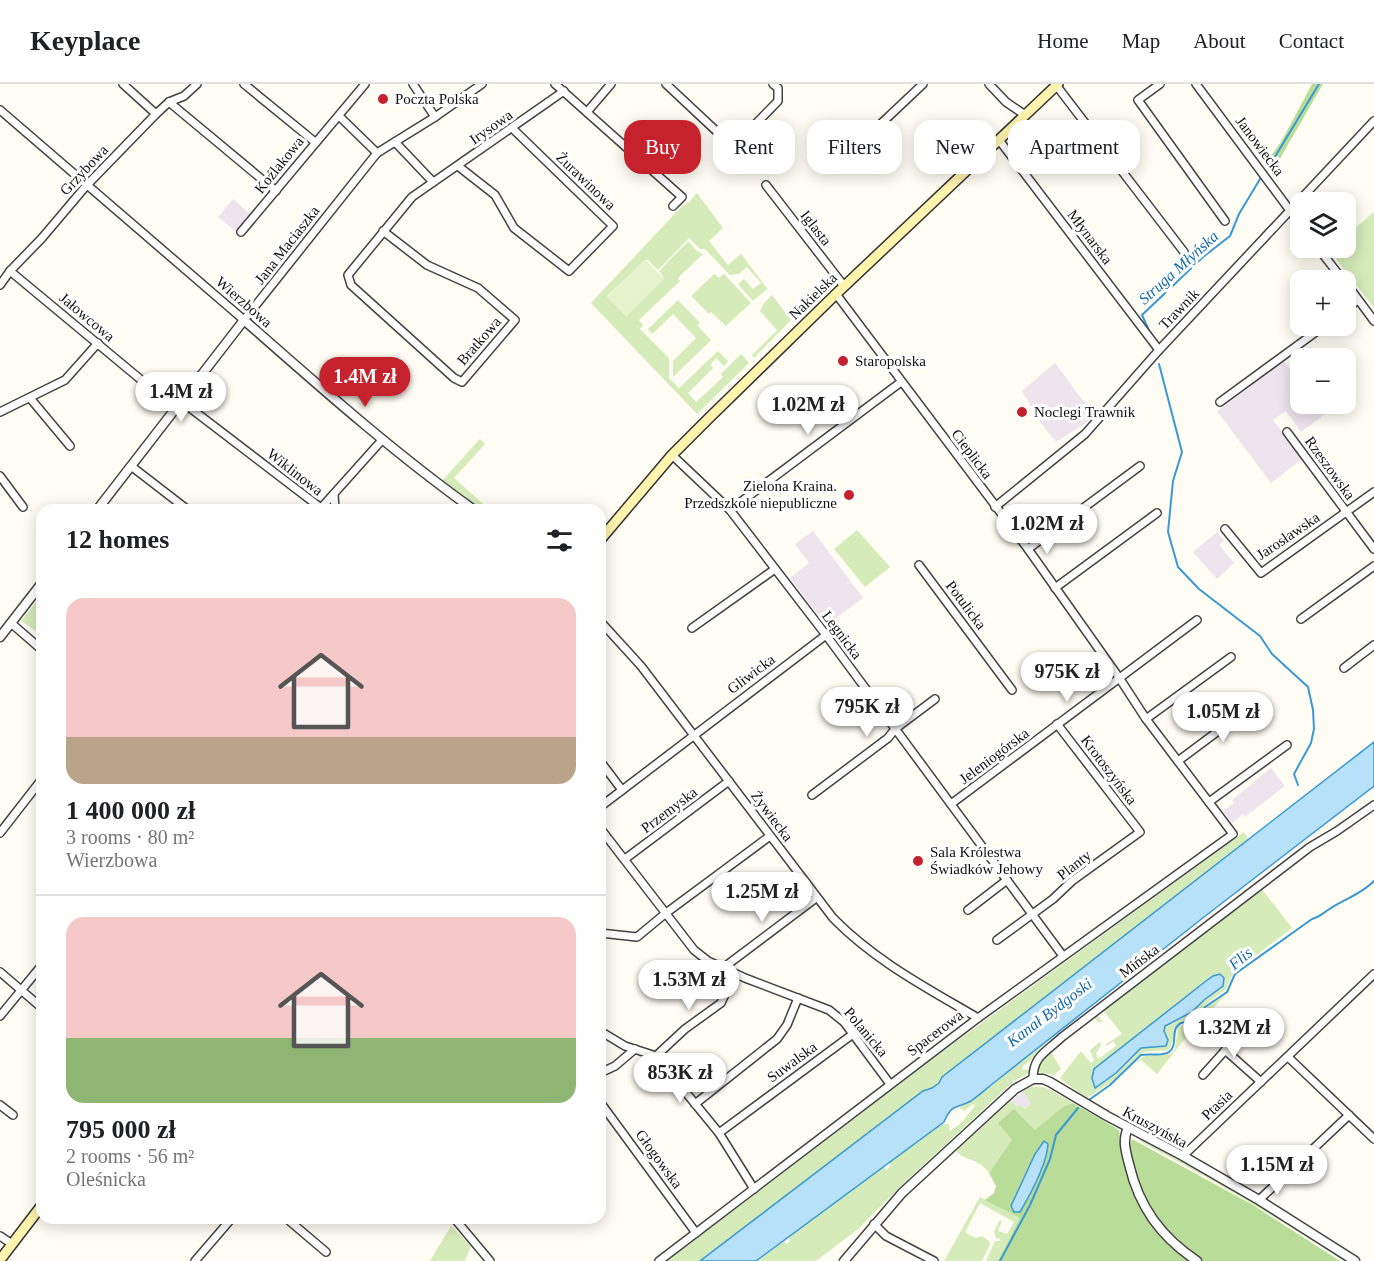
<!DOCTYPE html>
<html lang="en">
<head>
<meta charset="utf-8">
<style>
	body { margin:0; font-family:"Times New Roman",serif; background:#f6f6f6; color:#202124; height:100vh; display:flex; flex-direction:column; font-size:22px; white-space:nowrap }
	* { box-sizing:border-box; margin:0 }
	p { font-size:20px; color:#757577 }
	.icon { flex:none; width:33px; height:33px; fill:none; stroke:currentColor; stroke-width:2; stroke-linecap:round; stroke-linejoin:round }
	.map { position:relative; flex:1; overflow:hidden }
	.details { position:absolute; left:36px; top:420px; width:570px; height:720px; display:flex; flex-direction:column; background:#fff; border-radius:18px; box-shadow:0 3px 15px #0003 }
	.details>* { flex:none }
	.guide { position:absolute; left:624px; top:36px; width:570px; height:54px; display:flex; gap:12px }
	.controls { position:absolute; left:1290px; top:108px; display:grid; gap:12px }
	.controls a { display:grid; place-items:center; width:66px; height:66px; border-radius:12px; background:#fff; box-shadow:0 3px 15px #0003; font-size:30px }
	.price { position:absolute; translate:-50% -51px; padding:0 14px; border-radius:21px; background:#fff; color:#222; font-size:20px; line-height:39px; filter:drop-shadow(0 2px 3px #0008) }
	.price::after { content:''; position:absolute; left:50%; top:36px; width:18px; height:14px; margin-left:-9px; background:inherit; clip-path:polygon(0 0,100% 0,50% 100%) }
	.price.selected { background:#c5222e; color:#fff }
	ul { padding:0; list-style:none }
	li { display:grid; align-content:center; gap:12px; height:318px; padding:0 30px }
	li+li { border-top:2px solid #e0e0e0 }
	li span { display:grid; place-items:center; height:186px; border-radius:18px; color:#555 }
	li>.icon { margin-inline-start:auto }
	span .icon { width:108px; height:108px; fill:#fffc; stroke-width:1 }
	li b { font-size:26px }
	h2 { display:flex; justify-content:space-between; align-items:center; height:72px; padding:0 30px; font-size:26px }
	.pill { padding:0 21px; border-radius:18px; background:#fff; box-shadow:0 3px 15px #0003; font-size:21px; line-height:54px }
	.pill.selected { background:#c5222e; color:#fff }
	header { display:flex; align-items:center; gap:36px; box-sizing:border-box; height:84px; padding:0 30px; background:#fff; border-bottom:2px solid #e0e0e0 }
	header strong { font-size:28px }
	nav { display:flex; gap:33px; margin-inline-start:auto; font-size:21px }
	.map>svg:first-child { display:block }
</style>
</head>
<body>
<header>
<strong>Keyplace</strong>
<nav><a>Home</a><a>Map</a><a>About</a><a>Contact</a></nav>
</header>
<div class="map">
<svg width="1374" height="1177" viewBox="0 0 1374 1177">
	<rect width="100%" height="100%" fill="#fffcf3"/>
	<g fill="#ede4ee">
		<path d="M233 115 251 131 236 148 218 133Z"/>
		<path d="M1284 277 1300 299V320H1332L1335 323 1301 348 1286 327 1273 336 1302 375 1271 399 1217 327Z"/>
		<path d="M1055 279 1095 333 1056 358 1038 335 1022 307Z"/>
		<path d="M813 447 863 514 828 540H825L790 494 809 479 795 460Z"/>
		<path d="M1217 448 1224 456 1219 461 1234 479 1217 495 1193 468Z"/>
		<path d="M1271 684 1285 702 1245 733 1243 730 1232 739 1223 727 1234 719 1232 716Z"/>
		<path d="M1023 1007 1032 1019 1024 1025 1017 1023 1011 1017Z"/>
	</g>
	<g fill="#d5ebba">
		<path d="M697 109 723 144 709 157 728 181 741 170 791 236 754 274 752 271 777 246 760 227 764 219 772 211 767 205 753 217 738 200 744 195 753 205 761 199 747 183 739 190 730 191 705 165H700L689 154 658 186 648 176H645L607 212 626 232 664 194 659 187 688 157 697 167 703 170 678 194 680 197 639 236 643 241 640 245 669 274V294L679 304 718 267 728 277 724 282 716 274 710 281 713 284 688 309 696 318 723 293 721 290 741 270 749 279 697 330 591 219 682 122 688 119Z"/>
		<path d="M1374 128V224L1329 166 1331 164H1346V152Z"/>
		<path d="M714 190 719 194 724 190 751 219 726 242 711 228 709 230 691 212Z"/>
		<path d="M678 216 700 239 697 241 711 256 673 293V277L696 254 673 230 652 250 648 245Z"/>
		<path d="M480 355 485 360 454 394 490 426H481L441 398Z"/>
		<path d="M857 446 890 483 865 503 834 465Z"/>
		<path d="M42 510V551L21 537Z"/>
		<path d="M1244 748 1249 756 942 993 939 999 932 1004 923 1007 700 1177H667L928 978Z"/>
		<path d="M1261 804 1292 844 1234 888 1225 906 1205 921 1195 935C1166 937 1179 948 1169 966L1143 968 1110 999 1087 1014 1063 997 1060 994 1081 967 1091 979 1094 976 1090 966 1100 958 1101 961 1096 970 1099 975 1116 962 1113 957 1107 962 1106 960 1122 950 1103 926 1097 931 1103 938H1098L1094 933 1206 846C1226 835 1243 818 1261 804Z"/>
		<path d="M1231 905 1183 957 1157 990 1141 976 1134 981 1144 972 1170 970 1175 965 1178 943 1185 940 1196 939 1207 923Z"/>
		<path d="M1053 954 1054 957 1022 983 1023 986 1031 985V988L1014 997 906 1097 858 1145 816 1177H758L784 1157 787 1160 790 1157 789 1153 883 1082 886 1086 891 1082 889 1078 942 1040H949L950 1047 961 1039 975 1022 973 1020 964 1027 960 1024V1021L972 1016Z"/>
		<path d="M1051 968 1061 985 1054 991 1037 988 1038 979Z"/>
		<path d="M1038 1002 1049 1005 1073 1019 1064 1022 1035 1047 1013 1025V1056L989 1089C978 1073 968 1079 956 1067L1011 1017 1017 1023 1020 1021 1025 1025 1031 1019 1023 1007 1031 1003Z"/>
		<path d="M1138 1054 1187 1079 1262 1122 1347 1177H1344C1278 1134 1212 1095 1143 1059Z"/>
		<path d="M980 1113 1021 1134 998 1177H986L995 1157H1001L1000 1155 996 1154 994 1148 999 1137H1002L998 1147 1007 1150 1014 1138 980 1119 965 1148 975 1154 982 1152 989 1157 990 1160 982 1177H944Z"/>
		<path d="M451 1142 471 1162 465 1177H430Z"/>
	</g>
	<g fill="#b9dd99">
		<path d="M1312 0H1323L1278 78 1270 86 1267 77 1281 58Z"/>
		<path d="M1073 1019 1119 1046 1122 1064H1129L1132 1055 1253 1121 1340 1177H998L1020 1134 985 1116 994 1109 996 1102 989 1089 1012 1056 998 1039 1014 1025 1035 1046 1064 1022Z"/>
	</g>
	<path fill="#e6f2cc" d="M645 175 664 195 626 232 607 213Z"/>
	<g fill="#b6e1f8" stroke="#3a99d2" stroke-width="1.5">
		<path d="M1374 658V702L1204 833 991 1001C985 1006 978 1012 971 1017 956 1025 952 1019 944 1038L756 1177H700L923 1007 932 1004 939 999 942 993Z"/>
		<path d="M1220 890 1224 894 1223 902 1204 916 1192 928 1165 942 1164 947 1168 956 1166 962 1141 964 1116 989 1095 1004 1092 994 1094 985 1206 897 1213 892Z"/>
		<path d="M1044 1057 1048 1060C1047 1079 1030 1111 1020 1128H1014L1011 1122 1035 1070Z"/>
	</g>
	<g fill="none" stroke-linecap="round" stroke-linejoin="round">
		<g stroke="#3a99d2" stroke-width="2">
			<path d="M1270 81 1319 0"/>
			<path d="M1151 251 1142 231 1203 173 1230 152 1239 130 1260 95"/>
			<path d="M1159 280 1182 368 1173 397 1168 448 1178 483 1199 505 1260 552 1272 570 1308 603 1313 626 1314 645 1311 659 1294 690 1298 701"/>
			<path d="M1086 1018 1110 1001 1141 971C1150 969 1162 973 1169 968 1179 961 1169 945 1181 939 1186 937 1191 938 1196 937L1205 923 1227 908 1235 890 1312 835C1319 833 1322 830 1328 826 1345 814 1359 812 1374 797"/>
			<path d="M1000 1177 1030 1121 1050 1075 1056 1051 1078 1024"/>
		</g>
		<g stroke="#434343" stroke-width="10">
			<g id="minor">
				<path d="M123 0 156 30"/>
				<path d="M244 0 315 58"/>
				<path d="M413 0 435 33"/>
				<path d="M555 0 682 113 673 122"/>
				<path d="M666 0 729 59 735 61 778 17V4L773 0"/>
				<path d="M989 0 1006 18 1025 31"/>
				<path d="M1160 0 1138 16 1225 137"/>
				<path d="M1196 0 1300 140"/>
				<path d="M1056 1 1184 168"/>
				<path d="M169 18 276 107"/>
				<path d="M0 26 244 236 377 69 435 33 482 0"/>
				<path d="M587 28 611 0"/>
				<path d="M339 32 377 69"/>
				<path d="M999 56 1159 266"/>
				<path d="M395 58 433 98"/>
				<path d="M851 68 923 0"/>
				<path d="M458 82 495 111 514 144 569 187 613 142 513 45"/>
				<path d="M766 101 844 202"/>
				<path d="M383 147 427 181 478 204 515 236 462 298 454 294 351 201 348 191 412 113 564 7"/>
				<path d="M241 148 365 0"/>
				<path d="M1318 164 1343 196"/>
				<path d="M10 187 175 324"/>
				<path d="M1346 199 1374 237"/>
				<path d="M0 201 10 187 42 154 86 102 156 30 169 18 184 12 197 0"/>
				<path d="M1346 225 1358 216"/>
				<path d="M30 314 70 362"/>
				<path d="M181 317 321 424 382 356"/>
				<path d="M1220 318 1324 242"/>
				<path d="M0 328 65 296 98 259"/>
				<path d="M1287 348 1374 465"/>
				<path d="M672 371 730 426 826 551 1063 872"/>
				<path d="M131 382 188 426"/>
				<path d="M0 392 23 423"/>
				<path d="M334 410 335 426"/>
				<path d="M995 423 1085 350 1159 266 1374 37"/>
				<path d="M730 426 901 298"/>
				<path d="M1225 445 1261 489 1374 408"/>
				<path d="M1028 465 1140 382"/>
				<path d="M919 481 1012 606"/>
				<path d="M1055 504 1157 429"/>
				<path d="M1301 535 1374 482"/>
				<path d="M600 537 641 582 833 834C875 877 927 904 978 934"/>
				<path d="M11 539 42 566"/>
				<path d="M692 544 775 485"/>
				<path d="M1344 584 1374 561"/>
				<path d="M1146 635 1231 573"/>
				<path d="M600 677 622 706"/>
				<path d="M1178 677 1253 621"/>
				<path d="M812 711 888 654 895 645 935 615"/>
				<path d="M1209 718 1287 661"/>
				<path d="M951 720 1197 536"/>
				<path d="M600 723 826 551"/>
				<path d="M600 744 694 866 708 877 745 894 829 926 844 938 890 1000"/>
				<path d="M0 749 42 695"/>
				<path d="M625 775 729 697"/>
				<path d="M968 826 1007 796"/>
				<path d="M600 849 637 853 666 829 770 752"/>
				<path d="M997 856 1053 815 1072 797 1140 748 1057 640"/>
				<path d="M723 884 816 814"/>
				<path d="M0 888 42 924"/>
				<path d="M0 932 42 881"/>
				<path d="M600 947 625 962 656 972 719 1049 754 1105"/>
				<path d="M1225 966 1261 998"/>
				<path d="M656 972 685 945 721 919 726 908 729 886"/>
				<path d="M1288 973 1374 1055"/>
				<path d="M600 989 615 982 635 965"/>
				<path d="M1203 991 1247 942"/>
				<path d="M1033 995C1033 972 1046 968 1062 953L1310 763 1337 747 1374 721"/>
				<path d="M600 1018 696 1149"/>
				<path d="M695 1020 777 955 787 941 798 914"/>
				<path d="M0 1021 13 1031"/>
				<path d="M719 1049 853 950"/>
				<path d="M1183 1072 1374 890"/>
				<path d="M1259 1116 1349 1031"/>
				<path d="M286 1134 326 1168"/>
				<path d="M454 1134 490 1177"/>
				<path d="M874 1140 886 1152 934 1177"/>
				<path d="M0 1152 12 1160"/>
				<path d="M195 1177 232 1134"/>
				<path d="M659 1177 978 934 1233 750 1146 635 1120 595 1028 465 836 210"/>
			</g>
		</g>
		<g stroke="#434343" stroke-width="11">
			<g id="tertiary">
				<path d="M97 426 244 236C319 302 393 368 474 426"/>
				<path d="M0 553 42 499"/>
				<path d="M1128 1044C1122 1056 1126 1068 1129 1080 1139 1123 1161 1153 1197 1177"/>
				<path d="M844 1177 902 1109 1015 1005 1033 995H1043L1050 998 1107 1032 1183 1072 1259 1116 1355 1177"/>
			</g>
		</g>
		<g stroke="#323232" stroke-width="12">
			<g id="secondary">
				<path d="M600 456 672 371 708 335 836 210 1058 0"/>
				<path d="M0 1176 42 1121"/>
			</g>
		</g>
		<use href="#minor" stroke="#fff" stroke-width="7"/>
		<use href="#tertiary" stroke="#fff" stroke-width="8"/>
		<use href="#secondary" stroke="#fff4ae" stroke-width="9"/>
	</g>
	<g fill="#c5222e" stroke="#fff" stroke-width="2">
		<circle cx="383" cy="15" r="6"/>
		<circle cx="843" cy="277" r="6"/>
		<circle cx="1022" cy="328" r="6"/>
		<circle cx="849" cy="411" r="6"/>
		<circle cx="918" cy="777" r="6"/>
	</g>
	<g text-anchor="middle" stroke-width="6" stroke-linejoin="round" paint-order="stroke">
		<g font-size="15" fill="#101010" stroke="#fff" text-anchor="start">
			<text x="395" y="20">Poczta Polska</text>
			<text x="855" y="282">Staropolska</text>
			<text x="1034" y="333">Noclegi Trawnik</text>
			<text x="837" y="407" text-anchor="end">Zielona Kraina.<tspan x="837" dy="17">Przedszkole niepubliczne</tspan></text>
			<text x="930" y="773">Sala Królestwa<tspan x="930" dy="17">Świadków Jehowy</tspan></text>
		</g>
		<g font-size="15" fill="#101010" stroke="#fff">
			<text transform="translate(491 43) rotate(-35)" y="5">Irysowa</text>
			<text transform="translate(1260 62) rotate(53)" y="5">Janowiecka</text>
			<text transform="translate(279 81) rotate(-51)" y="5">Koźlakowa</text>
			<text transform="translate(84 86) rotate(-47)" y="5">Grzybowa</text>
			<text transform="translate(586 97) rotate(44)" y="5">Żurawinowa</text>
			<text transform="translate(816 144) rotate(52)" y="5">Iglasta</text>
			<text transform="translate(1090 153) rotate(53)" y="5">Młynarska</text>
			<text transform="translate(287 161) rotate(-52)" y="5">Jana Maciaszka</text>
			<text transform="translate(813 212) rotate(-44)" y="5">Nakielska</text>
			<text transform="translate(244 218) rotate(41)" y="5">Wierzbowa</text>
			<text transform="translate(1179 225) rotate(-46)" y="5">Trawnik</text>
			<text transform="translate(87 233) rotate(40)" y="5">Jałowcowa</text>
			<text transform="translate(479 257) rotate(-49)" y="5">Bratkowa</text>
			<text transform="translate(972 370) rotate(53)" y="5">Cieplicka</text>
			<text transform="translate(1330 384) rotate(54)" y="5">Rzeszowska</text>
			<text transform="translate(295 388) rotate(38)" y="5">Wiklinowa</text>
			<text transform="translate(1288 452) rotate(-34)" y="5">Jarosławska</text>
			<text transform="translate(966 521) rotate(53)" y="5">Potulicka</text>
			<text transform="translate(842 551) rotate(53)" y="5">Legnicka</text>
			<text transform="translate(751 590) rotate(-37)" y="5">Gliwicka</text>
			<text transform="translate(994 672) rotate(-37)" y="5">Jeleniogórska</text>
			<text transform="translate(1109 686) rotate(53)" y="5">Krotoszyńska</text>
			<text transform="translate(669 726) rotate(-37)" y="5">Przemyska</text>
			<text transform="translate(772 732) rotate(53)" y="5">Żywiecka</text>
			<text transform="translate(1074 781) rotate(-38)" y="5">Planty</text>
			<text transform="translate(1139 877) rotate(-37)" y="5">Mińska</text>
			<text transform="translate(866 948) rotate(50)" y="5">Polanicka</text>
			<text transform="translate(935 949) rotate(-37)" y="5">Spacerowa</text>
			<text transform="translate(792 978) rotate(-36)" y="5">Suwalska</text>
			<text transform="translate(1217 1021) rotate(-44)" y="5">Ptasia</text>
			<text transform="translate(1155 1043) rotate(28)" y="5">Kruszyńska</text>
			<text transform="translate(659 1075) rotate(54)" y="5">Głogowska</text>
		</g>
		<g font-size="16" font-style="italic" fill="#146aa7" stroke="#fff">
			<text transform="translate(1178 183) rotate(-42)" y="6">Struga Młyńska</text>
			<text transform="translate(1240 874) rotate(-40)" y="6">Flis</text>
			<text transform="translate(1049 928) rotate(-37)" y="6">Kanał Bydgoski</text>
		</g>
	</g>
</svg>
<div class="controls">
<a><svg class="icon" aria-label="layers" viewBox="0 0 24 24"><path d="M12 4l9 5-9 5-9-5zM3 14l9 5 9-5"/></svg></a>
<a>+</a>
<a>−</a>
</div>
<b class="price selected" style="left:365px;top:324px">1.4M zł</b>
<b class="price" style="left:181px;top:339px">1.4M zł</b>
<b class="price" style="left:808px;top:352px">1.02M zł</b>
<b class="price" style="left:1047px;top:471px">1.02M zł</b>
<b class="price" style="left:1067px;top:619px">975K zł</b>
<b class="price" style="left:867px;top:654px">795K zł</b>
<b class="price" style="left:1223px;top:659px">1.05M zł</b>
<b class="price" style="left:762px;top:839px">1.25M zł</b>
<b class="price" style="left:689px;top:927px">1.53M zł</b>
<b class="price" style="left:1234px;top:975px">1.32M zł</b>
<b class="price" style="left:680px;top:1020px">853K zł</b>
<b class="price" style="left:1277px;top:1112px">1.15M zł</b>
<div class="guide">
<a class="pill selected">Buy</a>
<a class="pill">Rent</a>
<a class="pill">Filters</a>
<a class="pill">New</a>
<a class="pill">Apartment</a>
</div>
<section class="details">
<h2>12 homes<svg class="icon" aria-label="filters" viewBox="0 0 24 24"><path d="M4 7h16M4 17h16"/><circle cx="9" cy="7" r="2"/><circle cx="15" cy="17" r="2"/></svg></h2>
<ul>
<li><span style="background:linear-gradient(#f6c9c9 75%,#b9a48a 0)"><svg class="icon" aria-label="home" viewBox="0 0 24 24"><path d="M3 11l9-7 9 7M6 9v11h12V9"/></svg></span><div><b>1 400 000 zł</b><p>3 rooms · 80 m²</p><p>Wierzbowa</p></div></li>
<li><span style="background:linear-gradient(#f6c9c9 65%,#8fb573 0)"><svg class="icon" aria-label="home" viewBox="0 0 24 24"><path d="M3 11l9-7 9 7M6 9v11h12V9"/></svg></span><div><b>795 000 zł</b><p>2 rooms · 56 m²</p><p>Oleśnicka</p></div></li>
</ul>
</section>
</div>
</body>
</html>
